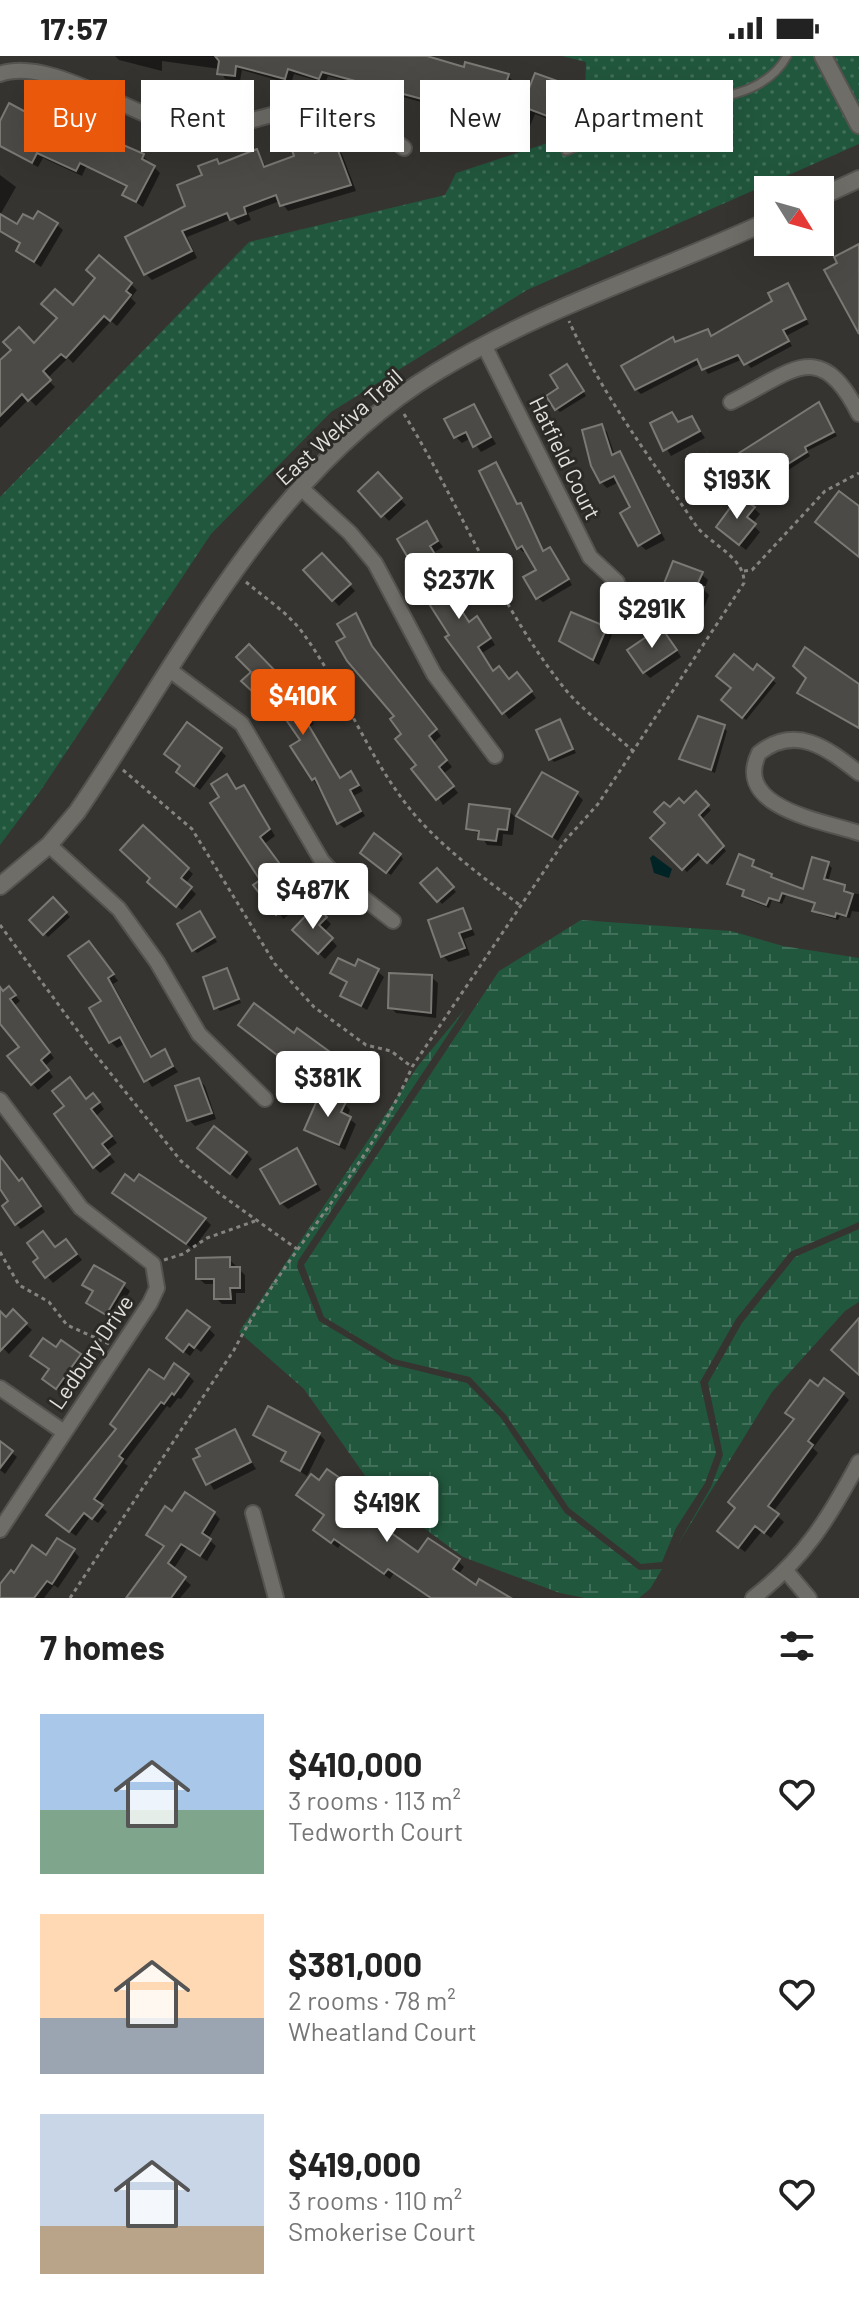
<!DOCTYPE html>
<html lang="en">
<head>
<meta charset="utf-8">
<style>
	body { margin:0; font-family:Barlow,sans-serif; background:#f2f2f2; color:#222; height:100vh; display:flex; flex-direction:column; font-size:30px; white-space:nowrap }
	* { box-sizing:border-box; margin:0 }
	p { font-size:26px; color:#767676 }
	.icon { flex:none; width:44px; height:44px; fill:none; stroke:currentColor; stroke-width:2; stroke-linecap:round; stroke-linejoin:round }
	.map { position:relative; height:1542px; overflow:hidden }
	.sheet { display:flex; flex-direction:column; background:#fff; flex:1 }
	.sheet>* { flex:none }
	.banner { position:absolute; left:24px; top:24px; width:812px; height:72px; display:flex; gap:16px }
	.needle { width:52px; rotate:127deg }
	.buttons { position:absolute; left:754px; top:120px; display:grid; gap:16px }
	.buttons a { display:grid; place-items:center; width:80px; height:80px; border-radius:0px; background:#fff; box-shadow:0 8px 32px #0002; font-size:40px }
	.price { position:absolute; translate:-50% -68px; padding:0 18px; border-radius:8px; background:#fff; color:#222; font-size:26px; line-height:52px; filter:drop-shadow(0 2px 4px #0008) }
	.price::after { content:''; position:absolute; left:50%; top:48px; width:24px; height:18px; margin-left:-12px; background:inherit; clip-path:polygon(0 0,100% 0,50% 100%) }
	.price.current { background:#ea580c; color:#fff }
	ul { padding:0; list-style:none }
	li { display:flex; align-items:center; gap:24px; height:200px; padding:0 40px }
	li span { display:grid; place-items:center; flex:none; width:224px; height:160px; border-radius:0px; color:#555 }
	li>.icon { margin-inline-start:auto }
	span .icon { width:96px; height:96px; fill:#fffc; stroke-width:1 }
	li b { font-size:34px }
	h2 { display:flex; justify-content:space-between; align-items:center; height:96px; padding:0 40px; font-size:34px }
	.pill { padding:0 28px; border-radius:0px; background:#fff; box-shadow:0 8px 32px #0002; font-size:28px; line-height:72px }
	.pill.current { background:#ea580c; color:#fff }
	.status { display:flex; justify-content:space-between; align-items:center; height:56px; padding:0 40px; background:#fff; direction:ltr }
	.status svg { height:22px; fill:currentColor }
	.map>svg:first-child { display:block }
</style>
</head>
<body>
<div class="status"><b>17:57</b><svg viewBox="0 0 49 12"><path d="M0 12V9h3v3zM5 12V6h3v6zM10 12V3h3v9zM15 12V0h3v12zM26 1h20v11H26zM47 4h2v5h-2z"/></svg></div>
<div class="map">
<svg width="859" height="1542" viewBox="0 0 859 1542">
	<defs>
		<pattern id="grass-dots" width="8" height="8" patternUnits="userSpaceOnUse" patternTransform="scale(2)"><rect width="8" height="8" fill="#21573d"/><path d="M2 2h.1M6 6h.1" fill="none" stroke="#416f59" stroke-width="1.8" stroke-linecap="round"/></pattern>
		<pattern id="wetland-marsh" width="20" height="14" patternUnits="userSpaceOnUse" patternTransform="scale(2)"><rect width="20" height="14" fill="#21573d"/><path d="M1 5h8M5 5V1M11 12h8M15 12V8" fill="none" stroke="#416f59"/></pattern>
	</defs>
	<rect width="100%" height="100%" fill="#363430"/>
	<path fill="url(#grass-dots)" d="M562 0H859V88L527 234 331 356 211 478 41 734 0 789V441L249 186 445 139 456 117 584 75 586 6Z"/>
	<g fill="url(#wetland-marsh)">
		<path d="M581 864 731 875 783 890 859 902V1166L790 1196 736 1263 700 1326 716 1397 705 1427 676 1472 662 1506 641 1508 569 1452 506 1359 470 1321 394 1303 324 1261 304 1209 499 915Z"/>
		<path d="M465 953 298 1205 297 1211 319 1265 391 1308 467 1327 501 1362 565 1457 639 1514 662 1513 650 1533 639 1542H585L560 1537 463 1501 378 1438 304 1333 239 1276 418 1010Z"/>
		<path d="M859 1173V1246L845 1255 772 1336 677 1490 711 1431 723 1399 708 1327 742 1267 795 1201Z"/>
	</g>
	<path fill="#002425" d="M653 799 672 813 669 822 654 817 650 802Z"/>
	<g fill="#0007">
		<path d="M115 0H420L465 14 508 20 514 26 510 42 525 48 561 29 575 45 566 70 535 58 530 70 504 61 501 71 482 66 476 60 478 52 453 45 450 54 328 20 325 27 294 18 291 28 242 14 240 25 225 23 220 13 162 5V15L119 4Z"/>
		<path d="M0 69 62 78 143 100 160 117 143 151 125 139 128 132 86 111 82 120 43 102 38 111 9 96 0 83Z"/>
		<path d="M309 86 318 98 335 91 342 98 356 135 288 155 280 145 248 157 251 164 238 169 232 163 187 181 197 202 152 224 146 218 217 105 221 110 257 96 267 112 297 101Z"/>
		<path d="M0 119 16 131 0 159Z"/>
		<path d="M0 160 18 171 34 166 56 168 63 174 41 211 18 195 22 188 0 174Z"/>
		<path d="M97 222 131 228 137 234 131 242 136 247 117 270 111 265 73 307 68 302 47 323 55 331 36 350 29 343 0 372V307L35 290Z"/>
		<path d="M788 230 809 268 786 280 792 290 751 312 743 303 708 318 701 307 641 338 636 333 677 288 707 275 713 281 774 245Z"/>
		<path d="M570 314 586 340 560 356 556 352 561 333Z"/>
		<path d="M819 348 837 380 807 395 810 400 762 431 742 398Z"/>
		<path d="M474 350 496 388 481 396 471 382 462 387 456 381Z"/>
		<path d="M672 358 680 368 692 362 705 382 671 400 652 368Z"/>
		<path d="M602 371 607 376 615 400 619 397 625 403 665 484 646 494 640 489 633 451 619 426 607 432 601 426Z"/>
		<path d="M707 401 722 413 715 422 725 430 713 445 698 434Z"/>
		<path d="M496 409 519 450 525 454 544 497 554 498 572 529 543 546 538 542 539 514 527 495 523 496 518 491Z"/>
		<path d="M378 419 406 449 389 465 360 435Z"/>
		<path d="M754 452 760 458 752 468 760 476 746 494 724 477Z"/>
		<path d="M426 468 443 491 435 496 444 512 439 515 468 549 461 553 470 567 483 569 495 589 482 597 495 616 510 625H523L536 642 509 663 448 581 451 579 427 530Z"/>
		<path d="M322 499 355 535 339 550 306 514Z"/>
		<path d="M701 518 708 524 704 534 709 539 701 559 667 546 661 540Z"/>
		<path d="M355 560 378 599 441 680 433 687 452 711 443 718 458 737 443 749 419 709 397 661 348 582Z"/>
		<path d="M605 573 612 579 599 609 561 585Z"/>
		<path d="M667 579 681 601 650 622 644 616Z"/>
		<path d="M757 611 776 627 746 664 723 644Z"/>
		<path d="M244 625 287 630 314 668 309 671 341 723 351 718 356 723 363 735 353 740 365 760 344 772 338 767 313 723 303 685 267 634 260 641Z"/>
		<path d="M560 665 576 697 554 706 551 703Z"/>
		<path d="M723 671 727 675 715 717 681 702Z"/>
		<path d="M220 694 226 700 200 734 184 722Z"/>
		<path d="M226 720 237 735 243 731 249 737 275 780 264 788 307 845 283 863 222 742Z"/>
		<path d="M577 738 583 744 558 785 519 759Z"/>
		<path d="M696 738 711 754 701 764 726 795 712 809 703 801 687 816 653 782 668 767 670 754 684 750Z"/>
		<path d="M509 755 515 761 513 779 503 778 502 790 487 789 481 779 468 772Z"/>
		<path d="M144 772 193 818 185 828 196 838 182 854 155 831Z"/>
		<path d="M400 799 403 803 391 819 366 800Z"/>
		<path d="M753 806 755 813 804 836 828 808 832 812 828 826 844 831 848 837 859 838V856L852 855 850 862 840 860 838 864 818 858 815 854 816 848 786 839 782 848 772 844 769 852 748 844 746 836 730 827Z"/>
		<path d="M437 815 456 836 442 848 423 827Z"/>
		<path d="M53 844 70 861 48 881 31 864Z"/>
		<path d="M315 852 331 868 324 876 337 890 325 903 295 874Z"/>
		<path d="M463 854 475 879 464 883 470 899 449 906 443 900Z"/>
		<path d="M200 857 217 886 197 897 194 894Z"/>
		<path d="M95 893 118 925 113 928 153 1002 164 996 178 1016 152 1031 126 987 117 992 111 986Z"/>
		<path d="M227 914 241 947 220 955 216 951Z"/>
		<path d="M377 915 384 921 367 954 343 940 348 928 333 917Z"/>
		<path d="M431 921 438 927 436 962 396 957 390 951Z"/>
		<path d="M0 932 3 938 9 933 20 945 14 950 54 1002 45 1010 53 1021 38 1034 10 1001 22 991 0 967Z"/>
		<path d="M247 975 294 979 297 975 335 1004 326 1016 310 1004 301 1016Z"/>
		<path d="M199 1024 205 1030 216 1063 195 1070 189 1064Z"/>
		<path d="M87 1045 99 1046 104 1053 96 1060 117 1087 106 1095 115 1106 100 1117 94 1111Z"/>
		<path d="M344 1047 350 1054 347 1061 356 1068 345 1094 307 1074Z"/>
		<path d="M297 1095 321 1134 288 1153 281 1147Z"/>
		<path d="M246 1097 252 1103 237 1123 205 1098Z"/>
		<path d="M0 1102 19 1127 27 1130 45 1156 21 1173 16 1168 11 1146 0 1131Z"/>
		<path d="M120 1142 205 1163 211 1169 193 1193Z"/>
		<path d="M72 1191 82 1204 53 1227 36 1207 56 1193Z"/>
		<path d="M229 1203 245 1219V1237H236V1248H222L216 1242V1228H205L198 1222Z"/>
		<path d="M84 1229H123L130 1235 113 1263 88 1246 94 1237Z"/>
		<path d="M13 1256 32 1274 9 1298 0 1289V1258L6 1263Z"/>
		<path d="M209 1273 215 1279 201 1296 196 1292 190 1300 174 1288Z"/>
		<path d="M56 1293 79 1299 86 1305 63 1337 51 1329 50 1314 39 1306Z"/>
		<path d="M188 1319 194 1325 181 1343 178 1342 170 1352 167 1350 124 1407 128 1410 99 1449 107 1456 98 1467 90 1461 76 1480 54 1464 164 1326Z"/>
		<path d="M819 1333 843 1338 849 1344 813 1392 818 1397 773 1456 784 1466 771 1482 762 1475 745 1496 726 1481Z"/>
		<path d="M234 1376 256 1413 214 1434 196 1404Z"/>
		<path d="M319 1378 325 1384 307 1420 284 1405 287 1398 256 1379Z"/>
		<path d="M0 1387 17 1401 5 1418 0 1414Z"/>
		<path d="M319 1427 355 1435 361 1441 353 1453 418 1499 458 1505 464 1511 458 1519 477 1532 507 1542H431L394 1517 390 1523 341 1488 338 1492 322 1480 326 1460Z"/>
		<path d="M214 1457 220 1463 208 1483 216 1490 207 1505 187 1492 173 1514 191 1529 180 1542H129L166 1492 149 1478 173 1458Z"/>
		<path d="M74 1495 79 1501 58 1532 54 1529 44 1542H0V1533L15 1519 46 1501Z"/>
	</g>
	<g fill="#4c4a46" stroke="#7b7974" stroke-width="2">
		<path d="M215 0H427L464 11 465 6 509 18 503 37 524 45 535 17 563 27 560 33 570 37 560 65 529 53 523 66 498 56 496 66 474 60 477 49 447 40 444 49 322 16 319 23 288 13 285 23 236 10 235 20 217 18 219 5Z"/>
		<path d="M9 47 61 75 66 64 144 98 142 103 155 110 136 146 122 139 127 130 80 107 76 115 37 97 32 107 0 90V65Z"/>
		<path d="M310 84 315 97 336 89 351 129 280 150 276 139 244 151 246 158 230 164 227 157 182 175 192 195 144 219 125 181 185 150 177 129 202 119 198 110 217 103 219 108 257 93 264 111 294 100 291 91Z"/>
		<path d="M38 155 58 167 34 206 16 195 20 187 0 175V158L17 168 23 158 33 163Z"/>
		<path d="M859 188V278L824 214 837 207 834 201Z"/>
		<path d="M99 199 132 227 126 235 131 239 110 265 104 260 66 302 61 298 43 315 51 324 28 345 22 338 0 360V304L11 294 3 286 19 271 34 287 57 262 41 248 55 233 73 249 95 222 86 214Z"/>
		<path d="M788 227 806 263 783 274 789 285 744 309 738 299 702 314 697 303 635 334 621 310 673 281 675 286 708 273 711 280 772 245 768 237Z"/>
		<path d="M567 308 584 335 555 354 546 340 558 332 550 319Z"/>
		<path d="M819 346 834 376 805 391 807 396 756 428 739 397Z"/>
		<path d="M474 348 491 381 473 391 466 376 454 382 444 363Z"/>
		<path d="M672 356 678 366 692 360 700 375 663 395 650 367Z"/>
		<path d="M602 368 612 399 620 395 660 477 638 490 620 457 630 451 614 420 600 427 591 410 582 374Z"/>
		<path d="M707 398 719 408 712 418 722 425 709 443 692 431 698 423 692 418Z"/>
		<path d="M496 406 517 448 521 447 543 495 550 491 569 523 536 543 523 521 536 514 522 490 517 493 479 415Z"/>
		<path d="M378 416 402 442 381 461 358 435Z"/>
		<path d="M839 435 859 450V501L815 466Z"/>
		<path d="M738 441 755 451 747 461 756 468 739 489 716 471Z"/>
		<path d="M427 465 438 485 430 490 439 505 434 508 448 529 453 526 463 542 456 546 469 566 477 560 491 582 478 591 493 615 499 610 509 623 517 616 532 635 502 658 445 581 449 579 419 532 424 529 397 483Z"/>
		<path d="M322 497 351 528 332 545 303 514Z"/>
		<path d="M673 505 703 516 697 529 704 531 695 554 659 540Z"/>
		<path d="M571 556 607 571 593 604 559 585Z"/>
		<path d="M356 557 372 590 437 673 429 680 447 704 439 711 454 730 436 744 411 713 416 709 395 683 401 678 390 663 394 660 347 605 336 586 345 581 337 568Z"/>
		<path d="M661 571 677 594 643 617 627 594Z"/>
		<path d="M249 588 282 622 310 662 306 665 340 722 351 715 359 729 350 734 361 755 337 768 315 722 312 724 290 690 300 684 262 629 254 637 241 625 251 616 236 601Z"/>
		<path d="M805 591 859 628V672L797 637 806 622 793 610Z"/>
		<path d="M734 598 753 614 757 608 774 622 742 662 721 644 731 632 716 620Z"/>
		<path d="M698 660 725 669 711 714 679 703Z"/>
		<path d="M560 663 573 693 549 704 536 674Z"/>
		<path d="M187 666 222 692 194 730 176 716 180 710 164 698Z"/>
		<path d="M542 716 578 736 552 781 516 760Z"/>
		<path d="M227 718 236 733 244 729 270 773 260 781 302 838 276 859 253 829 260 824 210 747 219 741 211 728Z"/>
		<path d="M696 735 709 749 699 759 724 790 707 807 698 798 682 814 650 782 665 767 654 756 664 746 670 751 679 742 684 747Z"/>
		<path d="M469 748 510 753 507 774 498 773 496 785 478 783 479 775 466 773Z"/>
		<path d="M143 769 189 812 181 822 192 831 176 851 147 826 150 822 120 794Z"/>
		<path d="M374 777 401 798 386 817 360 797Z"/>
		<path d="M739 798 754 804 752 810 772 818 771 821 803 833 812 801 829 806 824 823 845 829 844 835 853 838 846 860 836 857 835 861 812 855 815 847 782 837 779 845 769 842 766 849 742 840 744 834 727 828Z"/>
		<path d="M437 812 454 831 437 846 420 827Z"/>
		<path d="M53 841 67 856 43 879 29 864Z"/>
		<path d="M315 850 327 861 319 869 333 882 318 898 292 874Z"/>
		<path d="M463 852 471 873 459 877 465 892 441 901 428 864Z"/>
		<path d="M200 855 215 881 192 895 177 868Z"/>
		<path d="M89 885 114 918 108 922 151 1001 165 993 173 1010 144 1026 120 981 109 987 89 952 101 945 68 900Z"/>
		<path d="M338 902 355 910 358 903 379 913 361 950 340 940 347 926 330 917Z"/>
		<path d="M227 912 239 943 214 953 203 921Z"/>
		<path d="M389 917 432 919 431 957 388 952Z"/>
		<path d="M9 930 16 939 10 943 50 996 41 1004 49 1014 31 1029 7 1000 19 991 0 968V931L3 935Z"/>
		<path d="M254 947 294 977 297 972 330 996 319 1011 303 1000 294 1012 238 969Z"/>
		<path d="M70 1021 86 1043 93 1037 100 1046 91 1053 112 1080 102 1088 110 1098 93 1112 54 1058 64 1050 52 1035Z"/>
		<path d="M199 1022 212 1057 187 1065 175 1030Z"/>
		<path d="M321 1035 346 1046 341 1056 351 1061 339 1089 304 1074Z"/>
		<path d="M214 1070 247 1096 230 1118 197 1092Z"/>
		<path d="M297 1092 316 1128 280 1148 260 1113Z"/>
		<path d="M0 1100 19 1125 22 1122 41 1150 15 1169 2 1150 8 1145 0 1133Z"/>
		<path d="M125 1118 134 1125 139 1118 206 1162 186 1188 112 1137Z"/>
		<path d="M43 1175 55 1191 66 1183 77 1198 45 1222 33 1206 38 1202 27 1187Z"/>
		<path d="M230 1201V1211H240V1232H230L231 1243H214V1223H196V1202Z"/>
		<path d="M94 1209 125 1227 106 1259 86 1247 93 1235 82 1229Z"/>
		<path d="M13 1253 27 1267 0 1295V1255L6 1261Z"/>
		<path d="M187 1254 210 1271 194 1292 189 1288 183 1296 166 1282Z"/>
		<path d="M859 1262V1319L831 1294Z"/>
		<path d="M43 1282 56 1291 61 1284 81 1298 56 1333 42 1323 49 1313 30 1300Z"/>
		<path d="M174 1307 189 1318 174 1339 172 1337 164 1348 161 1346 119 1400 123 1403 94 1443 103 1449 92 1463 84 1457 69 1476 46 1459 116 1373 110 1368 149 1313 164 1323Z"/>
		<path d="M824 1322 844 1337 808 1385 813 1389 768 1450 779 1458 764 1477 755 1470 738 1492 717 1475 735 1452 728 1446 794 1363 785 1357 810 1324 818 1330Z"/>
		<path d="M268 1350 320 1377 300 1415 281 1405 286 1396 253 1379Z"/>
		<path d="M235 1373 251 1406 206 1429 193 1403 200 1400 196 1393Z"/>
		<path d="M0 1385 13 1395 0 1412Z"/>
		<path d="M327 1413 357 1434 348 1446 418 1496 428 1482 460 1503 453 1513 476 1529 479 1523 511 1542H431L388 1513 384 1518 334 1483 331 1487 313 1474 324 1459 296 1439 311 1418 319 1424Z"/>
		<path d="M185 1436 215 1456 202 1477 211 1483 200 1500 181 1488 168 1507 186 1521 171 1542H126L164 1490 146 1479 165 1450 172 1455Z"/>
		<path d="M57 1482 75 1493 52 1528 47 1525 34 1542H0V1528L11 1514 14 1517 32 1489 46 1499Z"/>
	</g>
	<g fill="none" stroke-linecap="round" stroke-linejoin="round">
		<g stroke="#55534f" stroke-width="11">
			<path id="service" d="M566 95C600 82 633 68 666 56 707 41 764 43 787 0"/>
		</g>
		<g stroke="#55534f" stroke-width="18">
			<g id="minor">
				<path d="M0 18C48 0 132 60 179 70 244 84 290 33 359 59 375 65 390 82 404 92"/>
				<path d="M484 289 590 501 617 526"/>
				<path d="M731 346C792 316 820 280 859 358"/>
				<path d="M300 431 350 477 375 507 434 618 495 700"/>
				<path d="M171 615 242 668 322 805 338 822 393 865"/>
				<path d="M859 717C827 692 796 668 759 697 732 752 824 765 859 777"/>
				<path d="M49 789 119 853 157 906 199 978 265 1043"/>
				<path d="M0 1044 81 1152 153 1208 157 1232 150 1247 0 1474"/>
				<path d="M0 1332 64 1376"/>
				<path d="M253 1457 276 1542"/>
				<path d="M787 1516 809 1542"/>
				<path d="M753 1542C804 1503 829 1462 859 1406"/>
			</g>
		</g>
		<g stroke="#55534f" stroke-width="20">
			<g id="tertiary">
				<path d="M823 0 859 69"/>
				<path d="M820 141 859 123"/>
				<path d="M0 830 49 789 77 756C183 601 271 415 438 315 542 252 658 216 768 165"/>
			</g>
		</g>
		<g stroke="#868481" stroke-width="3" stroke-dasharray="4 4" stroke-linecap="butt">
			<path d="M404 358C458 445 498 548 561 628 580 653 610 674 633 695"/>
			<path d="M744 515 752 514 825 435 859 417"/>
			<path d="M246 526C266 543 290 558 305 580 345 636 369 704 414 758 445 794 484 822 521 850"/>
			<path d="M123 714 192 773 275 908 314 951 366 989 391 995 412 1011"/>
			<path d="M0 869 91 993 181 1105 220 1138 297 1193"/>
			<path d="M0 1196 19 1229 49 1246 67 1269 109 1288"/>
			<path d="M164 1204 183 1198 207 1182 255 1165"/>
			<path d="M70 1542 234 1294C285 1196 369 1113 412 1011L563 787 598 748 744 527C745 502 712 489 697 471 652 404 602 339 569 265"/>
		</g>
		<use href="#service" stroke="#6f6d68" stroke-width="7"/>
		<use href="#minor" stroke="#6f6d68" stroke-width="14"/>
		<use href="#tertiary" stroke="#6f6d68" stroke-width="16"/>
	</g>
	<g text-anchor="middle" stroke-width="6" stroke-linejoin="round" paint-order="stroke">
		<g font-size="22" fill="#e1e0dd" stroke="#2c2a26">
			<text transform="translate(339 371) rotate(-42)" y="8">East Wekiva Trail</text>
			<text transform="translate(565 402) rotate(64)" y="8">Hatfield Court</text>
			<text transform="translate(91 1296) rotate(-56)" y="8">Ledbury Drive</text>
		</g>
	</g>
</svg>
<div class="buttons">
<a><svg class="needle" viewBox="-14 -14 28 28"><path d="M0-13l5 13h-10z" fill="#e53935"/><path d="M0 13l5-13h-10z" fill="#767676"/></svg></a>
</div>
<b class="price" style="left:737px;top:465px">$193K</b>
<b class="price" style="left:459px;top:565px">$237K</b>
<b class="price" style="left:652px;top:594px">$291K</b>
<b class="price current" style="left:303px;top:681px">$410K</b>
<b class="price" style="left:313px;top:875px">$487K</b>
<b class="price" style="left:328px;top:1063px">$381K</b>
<b class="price" style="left:387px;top:1488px">$419K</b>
<div class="banner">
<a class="pill current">Buy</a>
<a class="pill">Rent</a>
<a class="pill">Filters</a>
<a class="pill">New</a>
<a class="pill">Apartment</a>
</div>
</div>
<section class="sheet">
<h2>7 homes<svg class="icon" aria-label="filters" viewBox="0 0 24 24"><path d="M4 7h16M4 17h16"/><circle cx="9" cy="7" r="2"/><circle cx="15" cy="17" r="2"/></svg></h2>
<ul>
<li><span style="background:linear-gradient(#a9c7e8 60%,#7fa58c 0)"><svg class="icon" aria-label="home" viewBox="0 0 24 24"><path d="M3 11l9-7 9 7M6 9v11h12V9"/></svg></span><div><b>$410,000</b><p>3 rooms · 113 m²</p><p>Tedworth Court</p></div><svg class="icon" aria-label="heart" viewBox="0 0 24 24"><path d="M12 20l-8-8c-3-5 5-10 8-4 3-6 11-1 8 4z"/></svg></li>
<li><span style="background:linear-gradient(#ffd9b3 65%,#9aa5b1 0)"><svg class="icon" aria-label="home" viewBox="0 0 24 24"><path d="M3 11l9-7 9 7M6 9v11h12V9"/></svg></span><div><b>$381,000</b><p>2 rooms · 78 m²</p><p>Wheatland Court</p></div><svg class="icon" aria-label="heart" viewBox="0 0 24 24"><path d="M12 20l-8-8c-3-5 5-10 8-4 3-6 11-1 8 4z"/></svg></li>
<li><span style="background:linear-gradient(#c9d6e8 70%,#b9a48a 0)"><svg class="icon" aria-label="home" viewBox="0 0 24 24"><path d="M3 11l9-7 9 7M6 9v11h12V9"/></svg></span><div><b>$419,000</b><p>3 rooms · 110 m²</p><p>Smokerise Court</p></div><svg class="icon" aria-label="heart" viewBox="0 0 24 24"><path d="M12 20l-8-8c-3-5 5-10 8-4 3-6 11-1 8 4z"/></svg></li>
</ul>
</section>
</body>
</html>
